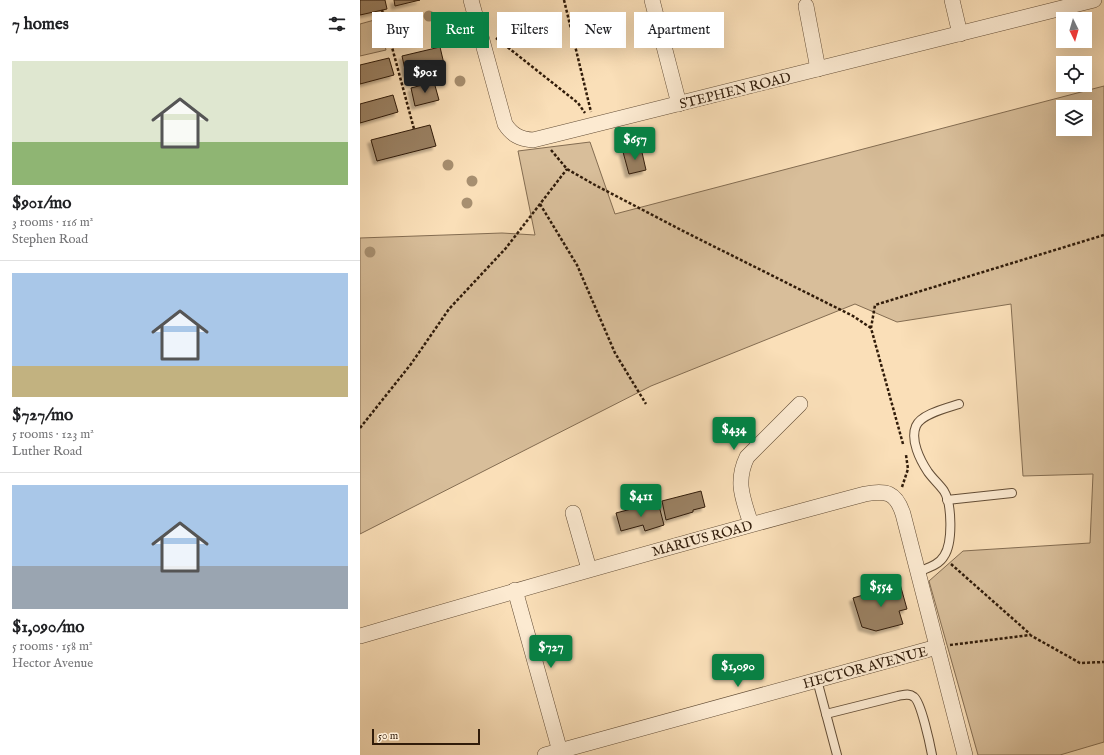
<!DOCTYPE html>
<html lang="en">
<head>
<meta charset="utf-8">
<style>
	body { margin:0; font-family:"IM FELL English",serif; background:#f6f6f6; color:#202124; height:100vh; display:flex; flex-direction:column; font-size:15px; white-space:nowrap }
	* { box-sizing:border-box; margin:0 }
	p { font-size:13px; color:#757577 }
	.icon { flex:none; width:22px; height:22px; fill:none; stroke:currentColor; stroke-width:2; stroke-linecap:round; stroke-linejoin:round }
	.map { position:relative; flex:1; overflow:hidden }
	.panel { display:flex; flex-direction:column; background:#fff; width:360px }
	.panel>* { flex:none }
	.hud { position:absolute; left:12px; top:12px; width:380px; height:36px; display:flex; gap:8px }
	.needle { width:26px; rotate:175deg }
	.controls { position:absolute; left:696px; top:12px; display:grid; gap:8px }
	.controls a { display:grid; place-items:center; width:36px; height:36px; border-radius:0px; background:#fff; box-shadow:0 4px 16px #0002; font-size:20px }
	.scale { position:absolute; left:12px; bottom:10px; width:108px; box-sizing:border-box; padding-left:4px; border:2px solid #311c0a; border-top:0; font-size:11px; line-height:14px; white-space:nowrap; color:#311c0a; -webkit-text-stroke:3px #fcead1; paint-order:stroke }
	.price { position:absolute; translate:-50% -34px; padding:0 9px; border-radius:4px; background:#0b8043; color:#fff; font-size:13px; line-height:26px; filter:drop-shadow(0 1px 2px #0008) }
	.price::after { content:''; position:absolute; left:50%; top:24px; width:12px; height:9px; margin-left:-6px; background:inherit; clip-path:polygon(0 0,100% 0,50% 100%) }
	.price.on { background:#222; color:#fff }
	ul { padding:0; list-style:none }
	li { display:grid; align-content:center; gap:8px; height:212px; padding:0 12px }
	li+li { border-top:1px solid #e0e0e0 }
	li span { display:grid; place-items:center; height:124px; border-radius:0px; color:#555 }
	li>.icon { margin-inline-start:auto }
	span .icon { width:72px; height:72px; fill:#fffc; stroke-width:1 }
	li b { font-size:17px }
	h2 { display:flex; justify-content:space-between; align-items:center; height:48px; padding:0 12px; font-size:17px }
	.chip { padding:0 14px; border-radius:0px; background:#fff; box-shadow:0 4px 16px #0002; font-size:14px; line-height:36px }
	.chip.on { background:#0b8043; color:#fff }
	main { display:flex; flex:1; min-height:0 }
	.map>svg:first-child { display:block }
</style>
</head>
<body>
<main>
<section class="panel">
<h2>7 homes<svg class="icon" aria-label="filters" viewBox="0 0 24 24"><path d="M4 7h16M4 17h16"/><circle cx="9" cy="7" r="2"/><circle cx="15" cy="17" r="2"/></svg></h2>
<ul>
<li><span style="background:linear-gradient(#dfe7d0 65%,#8fb573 0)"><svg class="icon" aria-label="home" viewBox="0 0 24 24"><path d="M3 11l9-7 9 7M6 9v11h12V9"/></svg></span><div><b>$901/mo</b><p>3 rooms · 116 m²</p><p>Stephen Road</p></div></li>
<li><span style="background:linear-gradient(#a9c7e8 75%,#c2b280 0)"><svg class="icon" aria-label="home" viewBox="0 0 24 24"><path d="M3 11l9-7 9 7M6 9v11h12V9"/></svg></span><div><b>$727/mo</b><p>5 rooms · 123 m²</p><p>Luther Road</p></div></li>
<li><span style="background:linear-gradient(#a9c7e8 65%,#9aa5b1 0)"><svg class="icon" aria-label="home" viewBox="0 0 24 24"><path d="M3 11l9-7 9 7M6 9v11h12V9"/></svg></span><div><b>$1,090/mo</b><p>5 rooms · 158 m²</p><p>Hector Avenue</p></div></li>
</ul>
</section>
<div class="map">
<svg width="744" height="755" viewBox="0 0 744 755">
	<defs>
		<filter id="shadow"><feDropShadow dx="-3.5" dy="3.5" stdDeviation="1" flood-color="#0004"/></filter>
	</defs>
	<rect width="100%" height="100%" fill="#fadfb8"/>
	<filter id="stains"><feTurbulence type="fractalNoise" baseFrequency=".005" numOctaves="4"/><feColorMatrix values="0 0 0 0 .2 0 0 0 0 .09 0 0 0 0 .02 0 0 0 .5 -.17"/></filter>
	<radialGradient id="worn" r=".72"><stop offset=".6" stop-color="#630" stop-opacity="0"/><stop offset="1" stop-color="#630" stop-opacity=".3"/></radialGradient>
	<g fill="#d8be9a" stroke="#846d52" fill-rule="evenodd">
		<path d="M18 19 26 50 0 56V24Z"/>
		<path d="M744 86V742L700 755H618L569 581 603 551 730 543 733 474 663 476 651 304 537 322 495 304 291 386 0 534V238L142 233 175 235 158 151 230 142 255 214ZM703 107H725V129H703Z"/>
	</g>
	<g fill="#9a8164" stroke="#311c0a" filter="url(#shadow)">
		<path d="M0 0H25L27 9 0 15Z"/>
		<path d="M34 0H60L35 6Z"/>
		<path d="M55 16 60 34 36 40 32 22Z"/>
		<path d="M80 47 84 64 46 74 42 56Z"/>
		<path d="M29 58 34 75 0 84V65Z"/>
		<path d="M74 82 79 100 55 106 51 88Z"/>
		<path d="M33 95 38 112 0 123V104Z"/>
		<path d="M70 125 76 146 17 161 11 140Z"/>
		<path d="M281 148 286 170 269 174 263 152Z"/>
		<path d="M341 491 345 507 333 510V512L306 520 302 501Z"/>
		<path d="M298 502 304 525 285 531 283 525 261 531 256 513Z"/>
		<path d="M540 584 547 609 539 611 543 624 516 631 502 627 493 598Z"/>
	</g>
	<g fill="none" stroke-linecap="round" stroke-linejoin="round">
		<g stroke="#634d36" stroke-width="10">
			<g id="service">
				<path d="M587 500 652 493"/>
				<path d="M558 572C567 568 579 565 584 556 593 543 592 504 584 491 579 484 573 479 568 472 560 460 550 440 556 426 561 414 587 408 599 404"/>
				<path d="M457 680 477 755"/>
				<path d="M466 714 538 696C544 695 549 693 554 697 561 702 570 744 572 755"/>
			</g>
		</g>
		<g stroke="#634d36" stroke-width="16">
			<g id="minor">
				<path d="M111 0 145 124C152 135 160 139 173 140L734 0"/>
				<path d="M292 0 319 104"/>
				<path d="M592 0 600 34"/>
				<path d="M446 6 458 69"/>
				<path d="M213 513 229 569"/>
				<path d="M391 524C383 499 375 482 387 457L440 404"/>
				<path d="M155 590 201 755"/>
				<path d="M0 636C168 587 336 539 505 494 526 490 536 492 543 514L605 755"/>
				<path d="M185 755 577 647"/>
			</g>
		</g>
		<g stroke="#311c0a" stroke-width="2.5" stroke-dasharray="3 2" stroke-linecap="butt">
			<path d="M204 0 231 112"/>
			<path d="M22 10 54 129"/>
			<path d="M136 38 218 103 225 113"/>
			<path d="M191 150 207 169 235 185 325 232 493 316 511 328"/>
			<path d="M180 204 217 265 255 353 286 404"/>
			<path d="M0 428 51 364 89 309 146 248 207 169"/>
			<path d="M543 444 511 328 515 305 744 235"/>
			<path d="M542 487 548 469 546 455"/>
			<path d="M591 564 670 634"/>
			<path d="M590 645 670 635 720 663 744 662"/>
		</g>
		<use href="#service" stroke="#fcead1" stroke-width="8"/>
		<use href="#minor" stroke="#fcead1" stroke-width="15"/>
	</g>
	<g fill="#a78f70">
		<circle cx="69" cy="16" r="5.5"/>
		<circle cx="91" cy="41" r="5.5"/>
		<circle cx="100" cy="81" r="5.5"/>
		<circle cx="88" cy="165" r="5.5"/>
		<circle cx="112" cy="181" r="5.5"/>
		<circle cx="107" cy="203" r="5.5"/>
		<circle cx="10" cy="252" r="5.5"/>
	</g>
	<g text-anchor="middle" stroke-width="4" stroke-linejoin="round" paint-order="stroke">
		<g font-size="14" fill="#311c0a" stroke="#fcead1">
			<text transform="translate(375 90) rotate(-14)" y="5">STEPHEN ROAD</text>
			<text transform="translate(342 538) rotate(-15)" y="5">MARIUS ROAD</text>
			<text transform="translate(505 667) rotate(-15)" y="5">HECTOR AVENUE</text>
		</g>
	</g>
	<rect width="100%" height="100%" filter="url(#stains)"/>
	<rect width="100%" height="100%" fill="url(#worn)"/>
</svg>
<div class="controls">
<a><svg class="needle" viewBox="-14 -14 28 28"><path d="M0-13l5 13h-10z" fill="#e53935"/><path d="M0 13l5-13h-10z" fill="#757577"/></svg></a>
<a><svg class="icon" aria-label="locate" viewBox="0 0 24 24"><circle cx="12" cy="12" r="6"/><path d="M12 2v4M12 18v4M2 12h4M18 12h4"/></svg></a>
<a><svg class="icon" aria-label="layers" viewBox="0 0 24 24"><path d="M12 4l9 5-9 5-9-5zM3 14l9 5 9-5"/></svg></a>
</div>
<div class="scale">50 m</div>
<b class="price on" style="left:65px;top:94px">$901</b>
<b class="price" style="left:275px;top:161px">$657</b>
<b class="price" style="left:374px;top:451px">$434</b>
<b class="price" style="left:281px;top:518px">$411</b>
<b class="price" style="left:521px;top:608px">$554</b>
<b class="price" style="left:191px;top:669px">$727</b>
<b class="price" style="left:378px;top:688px">$1,090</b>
<div class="hud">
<a class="chip">Buy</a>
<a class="chip on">Rent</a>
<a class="chip">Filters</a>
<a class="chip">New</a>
<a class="chip">Apartment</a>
</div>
</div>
</main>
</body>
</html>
